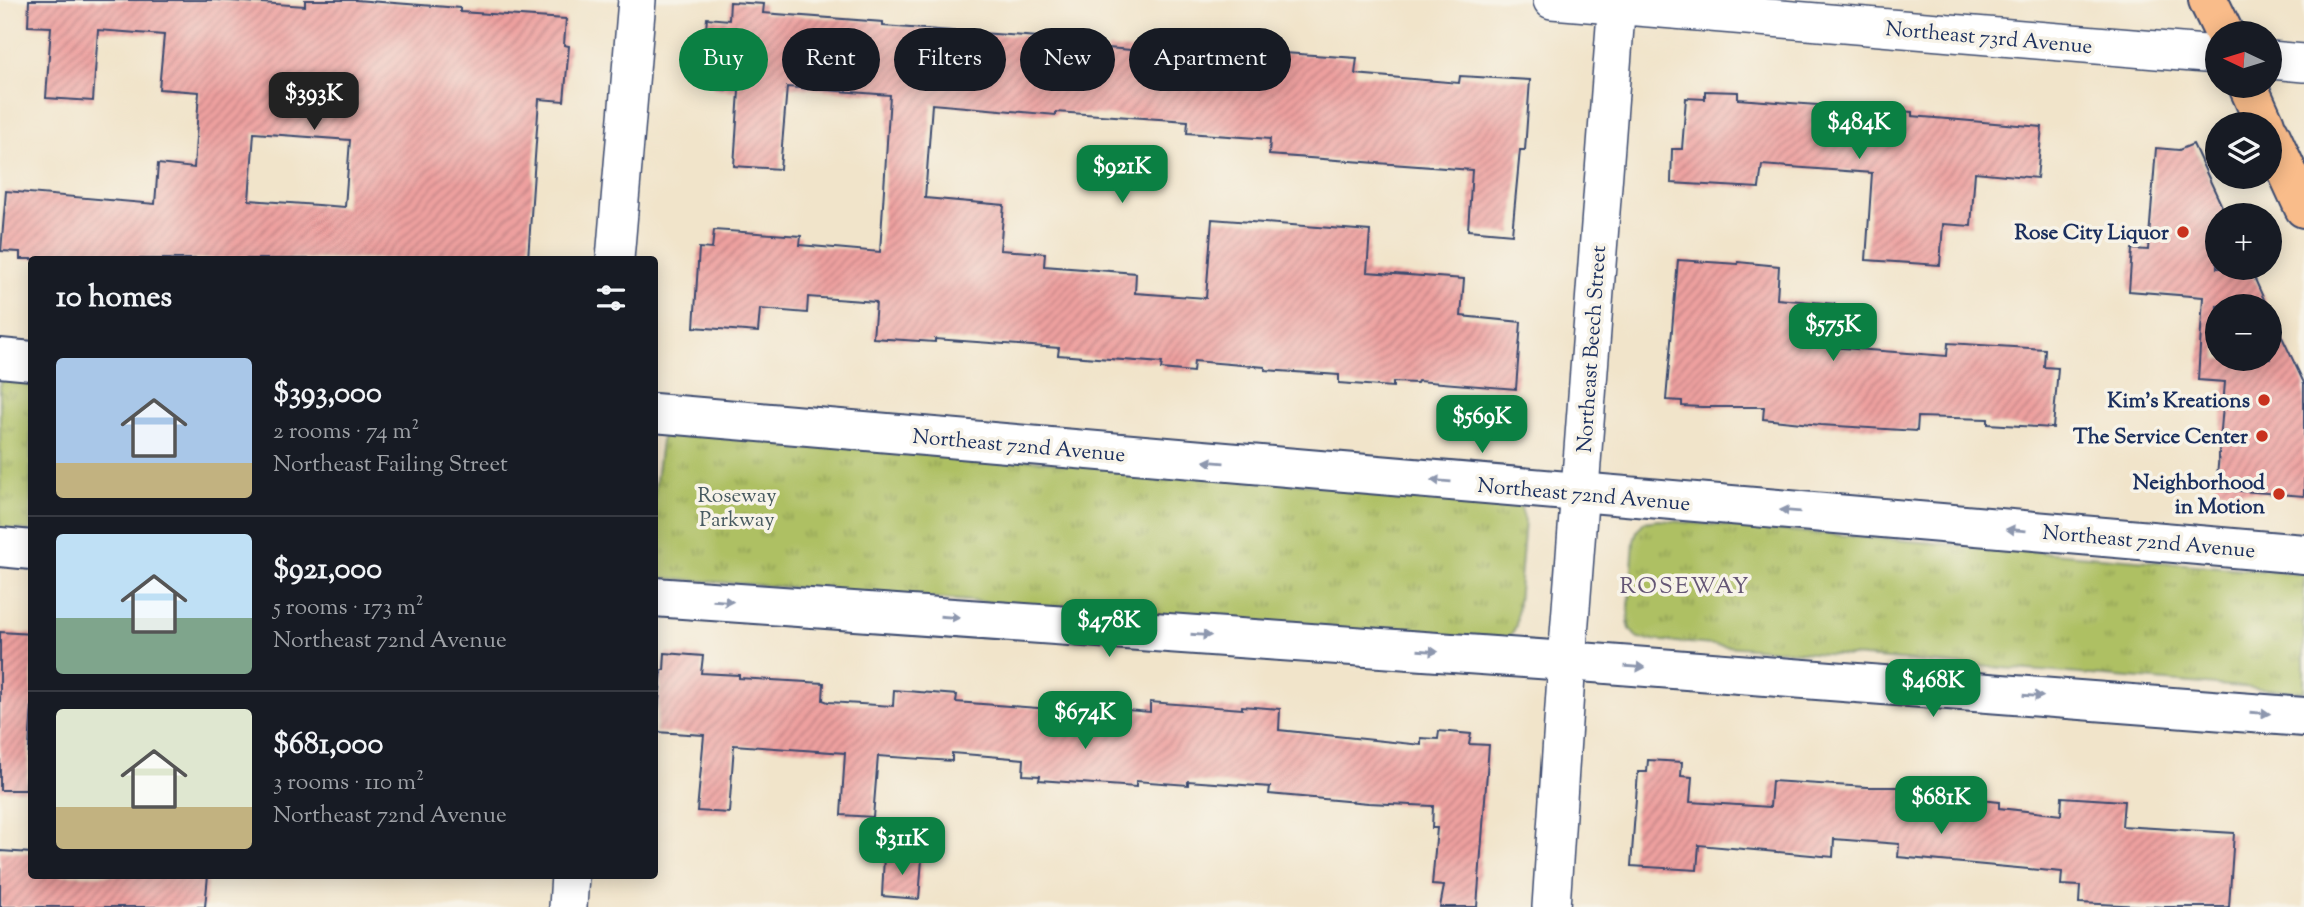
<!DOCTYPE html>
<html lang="en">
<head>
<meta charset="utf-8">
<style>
	body { margin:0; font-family:"Sorts Mill Goudy",serif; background:#20242c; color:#f1f3f6; height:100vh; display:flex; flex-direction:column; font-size:26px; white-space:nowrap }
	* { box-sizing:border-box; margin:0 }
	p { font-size:23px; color:#9ea1a6 }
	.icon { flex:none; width:38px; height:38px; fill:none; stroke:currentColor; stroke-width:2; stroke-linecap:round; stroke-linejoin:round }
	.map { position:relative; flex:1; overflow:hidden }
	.details { position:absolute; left:28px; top:256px; width:630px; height:623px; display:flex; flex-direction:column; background:#171b24; border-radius:7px; box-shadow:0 4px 18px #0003 }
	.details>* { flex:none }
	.banner { position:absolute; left:679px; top:28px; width:665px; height:63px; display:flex; gap:14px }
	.needle { width:46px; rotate:274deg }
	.fabs { position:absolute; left:2205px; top:21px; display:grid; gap:14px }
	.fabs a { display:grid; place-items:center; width:77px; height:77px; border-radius:50%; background:#171b24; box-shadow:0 4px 18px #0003; font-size:35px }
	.price { position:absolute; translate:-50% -60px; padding:0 16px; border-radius:14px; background:#0b8043; color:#fff; font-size:23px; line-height:46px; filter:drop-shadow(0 2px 4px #0008) }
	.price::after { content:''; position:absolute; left:50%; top:42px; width:21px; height:16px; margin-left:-10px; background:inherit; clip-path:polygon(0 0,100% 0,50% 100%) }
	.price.current { background:#222; color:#fff }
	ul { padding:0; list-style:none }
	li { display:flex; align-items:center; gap:21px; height:175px; padding:0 28px }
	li+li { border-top:2px solid #363941 }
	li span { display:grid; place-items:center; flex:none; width:196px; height:140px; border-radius:7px; color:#555 }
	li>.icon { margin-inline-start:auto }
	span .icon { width:84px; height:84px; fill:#fffc; stroke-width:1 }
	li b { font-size:30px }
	h2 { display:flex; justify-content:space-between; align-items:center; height:84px; padding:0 28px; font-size:30px }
	.tag { padding:0 24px; border-radius:32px; background:#171b24; box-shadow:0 4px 18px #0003; font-size:24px; line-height:63px }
	.tag.current { background:#0b8043; color:#fff }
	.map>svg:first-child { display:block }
</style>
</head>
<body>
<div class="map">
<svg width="2304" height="907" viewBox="0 0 2304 907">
	<defs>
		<pattern id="park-tufts" width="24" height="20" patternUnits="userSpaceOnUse" patternTransform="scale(1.75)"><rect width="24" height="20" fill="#aec063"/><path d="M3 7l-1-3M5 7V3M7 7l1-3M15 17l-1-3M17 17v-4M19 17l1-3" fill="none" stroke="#8d9c55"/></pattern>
		<pattern id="building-hatch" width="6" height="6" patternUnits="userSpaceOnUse" patternTransform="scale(1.75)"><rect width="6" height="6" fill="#eea09f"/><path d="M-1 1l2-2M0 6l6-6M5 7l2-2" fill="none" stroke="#c08385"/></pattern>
	</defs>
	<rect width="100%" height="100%" fill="#f7f3e8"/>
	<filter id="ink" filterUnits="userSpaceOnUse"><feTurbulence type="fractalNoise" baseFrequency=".0143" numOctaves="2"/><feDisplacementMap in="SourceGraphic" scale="14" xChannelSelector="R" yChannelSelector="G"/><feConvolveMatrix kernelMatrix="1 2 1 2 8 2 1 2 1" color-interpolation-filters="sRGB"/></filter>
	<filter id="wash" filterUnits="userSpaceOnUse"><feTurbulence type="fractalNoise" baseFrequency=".00686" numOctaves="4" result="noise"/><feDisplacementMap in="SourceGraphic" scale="28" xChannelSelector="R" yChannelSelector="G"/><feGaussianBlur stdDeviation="1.57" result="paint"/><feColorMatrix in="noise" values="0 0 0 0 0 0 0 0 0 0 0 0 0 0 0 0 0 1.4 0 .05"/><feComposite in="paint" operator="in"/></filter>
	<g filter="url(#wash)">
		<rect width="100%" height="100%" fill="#f1e4ca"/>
		<g fill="url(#park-tufts)" stroke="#647860" stroke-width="2">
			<path d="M0 371 31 374V531L0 528Z"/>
			<path d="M670 429 1519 502 1525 521 1516 626 1510 637 1502 641 662 578 655 572 654 496 661 441 664 434Z"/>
			<path d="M1659 520 2304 574V692L1638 639 1630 629 1628 621 1634 541 1637 531 1644 522Z"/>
		</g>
		<g id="blocks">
			<g fill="url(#building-hatch)" fill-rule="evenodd">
				<path d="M29 0H217L305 6V0H355L460 8V12L566 19 564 45 569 46 564 101 539 99 528 259H20V252L1 251 6 191 155 204 158 164 194 168 199 92 159 89 164 35 98 30 93 101 46 98 51 27 28 26ZM254 133 350 140 345 207 249 200Z"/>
				<path d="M730 2 764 4 763 13 883 22V26L1038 37 1037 54 1107 59 1108 48 1143 51 1142 57 1212 62 1213 48 1357 58 1355 74 1459 83 1460 76 1530 80 1525 150H1520L1512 234 1468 230 1472 170 1269 155 1270 139 1187 133 1188 121 1056 112V115L932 104 925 198 1004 205 1000 250 1045 253 1044 266 1136 273 1135 293 1206 298 1212 219 1370 231 1367 272 1464 279 1461 316 1521 322 1516 389 1418 381 1417 383 1393 382V387L1339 383V375L1265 370V367L1194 361 1193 372 1161 369 1162 363 1058 355 1059 348 935 339V342L873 338 876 302 808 297 807 313 760 309 758 332 694 327 699 248 712 249 714 230 801 236 800 245 880 252 890 95 787 87 780 169 734 166 739 91 713 89 715 64 703 63 707 18 729 20Z"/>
				<path d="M1705 91 1738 92V99L1912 112V116L2042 127 2037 178 1975 172 1971 226 1943 224 1940 265 1866 260 1872 173 1762 165 1759 188 1671 183 1672 149H1682L1686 98 1705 99Z"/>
				<path d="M2193 144 2226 215H2217V268H2250L2267 306H2217V359H2270V312L2304 383V496L2216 489 2225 382 2198 380 2203 297 2129 291 2132 249 2148 250 2156 148 2179 150Z"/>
				<path d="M1678 260 1738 264V262L1779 266 1777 299 1835 304 1830 347 1947 356 1948 343 2045 349 2044 367 2058 368 2053 428 1988 424V419L1918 417 1917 431 1821 425 1763 419 1764 407H1702L1682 406V401L1666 400Z"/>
				<path d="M0 632 32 634V705L26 790H0Z"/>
				<path d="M665 653 703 656 701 673 739 675V678L824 683 823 700 828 702 893 706 894 690 957 695 956 702 1091 712V707L1150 712V702L1242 709V706L1280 709 1279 730 1421 745V738L1438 739 1439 731 1471 734 1469 744 1489 745 1477 907H1440L1444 886 1432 885 1437 828H1432L1433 806 1368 803 1269 794 1270 787 1188 781V785L1136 781V787L1039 780 1040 776 1023 775 1024 759 952 753V761L878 756 873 817 841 815 845 753 734 745 729 813 697 811 704 735 656 732 662 670H664Z"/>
				<path d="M1648 760 1682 762 1681 776 1692 777 1690 802 1770 807 1772 781 1867 787H1910L1909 791 1934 792V795L1999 802V808L2061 815 2062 797 2124 801 2122 826 2234 833 2229 907H2164L2079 903 2080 886 2061 885 2062 872 1898 857 1899 844 1834 839 1833 857 1699 845 1697 870 1631 866 1638 772H1647Z"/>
				<path d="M0 851 32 853V875H208L205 907H0Z"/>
				<path d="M884 856 922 859 919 899 882 896Z"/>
			</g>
		</g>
	</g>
	<g filter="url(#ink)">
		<use href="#blocks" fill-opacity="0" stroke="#3b4a6e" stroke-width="2"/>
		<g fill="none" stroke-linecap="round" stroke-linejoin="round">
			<g stroke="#3b4a6e" stroke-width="40">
				<g id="minor">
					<path d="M1552 0 2217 55"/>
					<path d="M2270 60 2304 63"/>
					<path d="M615 259 637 0"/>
					<path d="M568 907 570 875"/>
					<path d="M1551 907 1567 661 1617 0"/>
				</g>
			</g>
			<g stroke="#3b4a6e" stroke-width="42">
				<g id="tertiary">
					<path d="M0 358 32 361"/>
					<path d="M654 413 2304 554"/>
					<path d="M0 547 32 550"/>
					<path d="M654 597 1567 661 2304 717"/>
				</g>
			</g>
			<g stroke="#3b4a6e" stroke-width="42">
				<g id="primary">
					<path d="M2208 0 2224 33"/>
					<path d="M2248 86 2265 124"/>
					<path d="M2270 134 2304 208"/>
				</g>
			</g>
			<use href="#minor" stroke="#fff" stroke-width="37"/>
			<use href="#tertiary" stroke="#fff" stroke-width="38"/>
			<use href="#primary" stroke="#f9bc8a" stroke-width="38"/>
		</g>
		<defs><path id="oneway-solid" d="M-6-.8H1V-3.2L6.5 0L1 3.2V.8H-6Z" transform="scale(1.75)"/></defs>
		<g fill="#8d97ae">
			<use href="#oneway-solid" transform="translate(1214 462) rotate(-175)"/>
			<use href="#oneway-solid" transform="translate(1441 481) rotate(-175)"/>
			<use href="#oneway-solid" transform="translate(1790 511) rotate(-175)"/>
			<use href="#oneway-solid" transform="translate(2016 530) rotate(-175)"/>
			<use href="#oneway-solid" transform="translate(723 601) rotate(4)"/>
			<use href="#oneway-solid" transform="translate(950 617) rotate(4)"/>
			<use href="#oneway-solid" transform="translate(1201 635) rotate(4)"/>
			<use href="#oneway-solid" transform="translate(1428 651) rotate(4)"/>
			<use href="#oneway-solid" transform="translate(1635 667) rotate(4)"/>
			<use href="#oneway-solid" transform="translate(2033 696) rotate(4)"/>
			<use href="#oneway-solid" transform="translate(2260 713) rotate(4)"/>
		</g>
	</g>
	<g fill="#c8321e" stroke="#f7f3e8" stroke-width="2.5">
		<circle cx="2183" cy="232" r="7"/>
		<circle cx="2264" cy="400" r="7"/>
		<circle cx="2262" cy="436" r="7"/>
		<circle cx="2279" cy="494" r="7"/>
	</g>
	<g text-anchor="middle" stroke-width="7" stroke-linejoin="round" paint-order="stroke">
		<g font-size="21" fill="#1b2f5e" stroke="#f7f3e8">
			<text transform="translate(1989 37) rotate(5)" y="7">Northeast 73rd Avenue</text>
			<text transform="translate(1591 349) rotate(-86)" y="7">Northeast Beech Street</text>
			<text transform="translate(1019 445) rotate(5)" y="7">Northeast 72nd Avenue</text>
			<text transform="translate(1584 494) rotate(5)" y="7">Northeast 72nd Avenue</text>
			<text transform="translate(2149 541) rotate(5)" y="7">Northeast 72nd Avenue</text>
		</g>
		<g font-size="21" font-weight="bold" fill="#1b2f5e" stroke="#f7f3e8" text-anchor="end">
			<text x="2169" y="239">Rose City Liquor</text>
			<text x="2250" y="407">Kim's Kreations</text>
			<text x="2248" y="443">The Service Center</text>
			<text x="2265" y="489">Neighborhood<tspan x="2265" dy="24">in Motion</tspan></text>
		</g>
		<g font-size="21" fill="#475a60" stroke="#f7f3e8">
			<text x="737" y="502">Roseway<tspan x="737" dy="24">Parkway</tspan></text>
		</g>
		<g font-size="23" letter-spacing="2" fill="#655775" stroke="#f7f3e8">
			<text x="1685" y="593">ROSEWAY</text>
		</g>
	</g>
</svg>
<div class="fabs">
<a><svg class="needle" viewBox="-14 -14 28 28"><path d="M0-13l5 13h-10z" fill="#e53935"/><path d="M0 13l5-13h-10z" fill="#9ea1a6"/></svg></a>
<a><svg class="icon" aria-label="layers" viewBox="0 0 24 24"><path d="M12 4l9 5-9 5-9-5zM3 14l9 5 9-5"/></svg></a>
<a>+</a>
<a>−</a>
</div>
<b class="price current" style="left:314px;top:132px">$393K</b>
<b class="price" style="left:1859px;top:161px">$484K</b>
<b class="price" style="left:1122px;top:205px">$921K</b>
<b class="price" style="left:1833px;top:363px">$575K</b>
<b class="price" style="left:1482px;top:455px">$569K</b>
<b class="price" style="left:1109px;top:659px">$478K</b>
<b class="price" style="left:1933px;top:719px">$468K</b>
<b class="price" style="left:1085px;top:751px">$674K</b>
<b class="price" style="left:1941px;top:836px">$681K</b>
<b class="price" style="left:902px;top:877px">$311K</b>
<div class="banner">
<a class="tag current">Buy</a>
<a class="tag">Rent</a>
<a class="tag">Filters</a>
<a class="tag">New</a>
<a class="tag">Apartment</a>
</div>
<section class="details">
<h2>10 homes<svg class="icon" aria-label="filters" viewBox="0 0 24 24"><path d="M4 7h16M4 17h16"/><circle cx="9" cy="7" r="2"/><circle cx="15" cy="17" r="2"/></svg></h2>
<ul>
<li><span style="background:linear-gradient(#a9c7e8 75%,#c2b280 0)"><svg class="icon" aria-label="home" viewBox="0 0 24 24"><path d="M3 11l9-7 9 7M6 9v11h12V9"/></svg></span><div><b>$393,000</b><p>2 rooms · 74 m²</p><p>Northeast Failing Street</p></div></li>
<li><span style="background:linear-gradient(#bfe0f5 60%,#7fa58c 0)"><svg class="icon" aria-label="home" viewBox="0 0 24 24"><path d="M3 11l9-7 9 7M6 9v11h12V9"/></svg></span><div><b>$921,000</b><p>5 rooms · 173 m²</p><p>Northeast 72nd Avenue</p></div></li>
<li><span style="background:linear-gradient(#dfe7d0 70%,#c2b280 0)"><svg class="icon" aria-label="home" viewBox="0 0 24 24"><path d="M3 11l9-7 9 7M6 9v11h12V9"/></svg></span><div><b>$681,000</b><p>3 rooms · 110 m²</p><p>Northeast 72nd Avenue</p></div></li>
</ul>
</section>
</div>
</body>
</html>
